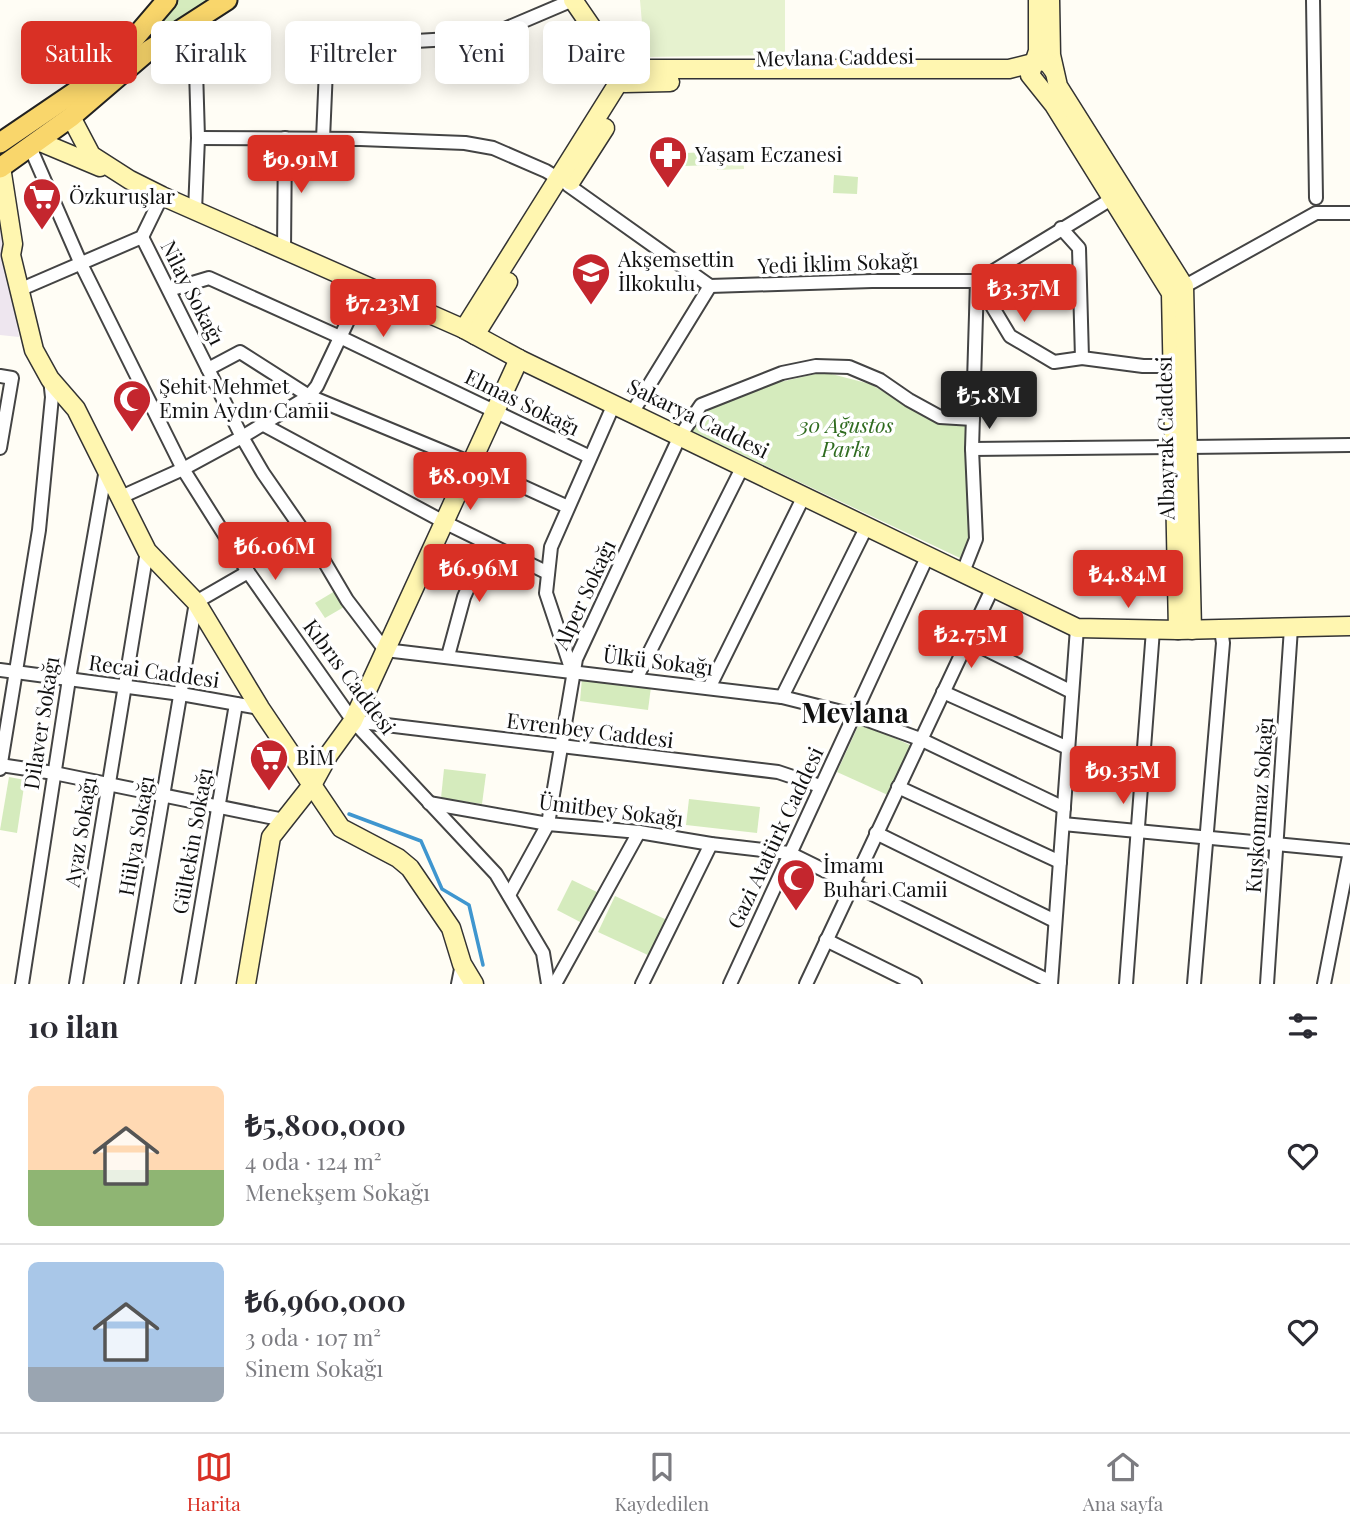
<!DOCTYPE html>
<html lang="tr">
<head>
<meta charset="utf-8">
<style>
	body { margin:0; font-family:"Playfair Display",serif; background:#f2f2f3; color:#2b2b33; height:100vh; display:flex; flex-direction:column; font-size:26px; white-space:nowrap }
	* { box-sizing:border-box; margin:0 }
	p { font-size:23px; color:#7c7c81 }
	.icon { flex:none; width:38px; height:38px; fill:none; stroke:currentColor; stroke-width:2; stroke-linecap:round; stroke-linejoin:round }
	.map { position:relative; height:984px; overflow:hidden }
	.sheet { display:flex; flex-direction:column; background:#fff; flex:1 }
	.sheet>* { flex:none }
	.guide { position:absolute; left:21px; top:21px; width:700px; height:63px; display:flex; gap:14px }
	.price { position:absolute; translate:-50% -60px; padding:0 16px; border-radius:7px; background:#d93025; color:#fff; font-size:23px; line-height:46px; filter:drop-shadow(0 2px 4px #0008) }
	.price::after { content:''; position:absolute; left:50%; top:42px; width:21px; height:16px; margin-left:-10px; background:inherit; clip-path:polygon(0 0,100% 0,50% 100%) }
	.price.selected { background:#222; color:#fff }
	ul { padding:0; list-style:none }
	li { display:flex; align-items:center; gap:21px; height:175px; padding:0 28px }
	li+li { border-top:2px solid #e1e1e2 }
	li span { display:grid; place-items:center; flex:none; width:196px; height:140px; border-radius:10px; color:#555 }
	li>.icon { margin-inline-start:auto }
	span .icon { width:84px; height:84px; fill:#fffc; stroke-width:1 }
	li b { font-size:30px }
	h2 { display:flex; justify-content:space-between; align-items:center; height:84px; padding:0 28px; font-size:30px }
	.tag { padding:0 24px; border-radius:10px; background:#fff; box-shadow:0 4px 18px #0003; font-size:24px; line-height:63px }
	.tag.selected { background:#d93025; color:#fff }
	.tabs { display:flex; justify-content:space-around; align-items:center; height:98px; border-top:2px solid #e1e1e2; background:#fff; font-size:19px; color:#7c7c81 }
	.tabs a { display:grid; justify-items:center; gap:4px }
	.tabs .selected { color:#d93025 }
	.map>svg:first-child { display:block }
</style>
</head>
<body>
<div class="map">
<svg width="1350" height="984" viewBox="0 0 1350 984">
	<rect width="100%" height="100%" fill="#fffdf5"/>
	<path fill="#eee6ef" d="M0 203 13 287 19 337 0 335Z"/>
	<g fill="#d5ebbd">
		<path d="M179 0H207L129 56Z"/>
		<path d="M713 152V165L685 166 684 153Z"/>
		<path d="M834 175 858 177 857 194 833 193Z"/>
		<path d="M824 372 870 384 937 422 970 426 971 536 962 559 692 431 704 409 767 385Z"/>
		<path d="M295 527 306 545 286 557 276 538Z"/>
		<path d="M335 591 344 607 325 618 315 603Z"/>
		<path d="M582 678 651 687 648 710 580 701Z"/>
		<path d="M860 722 912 746 890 796 837 772Z"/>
		<path d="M444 769 486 774 482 804 441 798Z"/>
		<path d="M9 777 25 780 17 833 0 830Z"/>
		<path d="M689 799 760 807 757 833 686 825Z"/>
		<path d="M572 880 599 893 584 924 557 910Z"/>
		<path d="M615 896 667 920 650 956 598 932Z"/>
	</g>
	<g fill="#e6f2cf">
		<path d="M640 0H785V55L645 57Z"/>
		<path d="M743 153 744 169 717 170V154Z"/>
	</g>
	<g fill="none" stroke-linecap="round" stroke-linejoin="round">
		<path stroke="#3f96cf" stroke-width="3.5" d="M349 814 421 841 442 889 469 905 483 965"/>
		<g stroke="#444" stroke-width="16">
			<g id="street">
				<path d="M1313 0 1316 198"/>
				<path d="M198 138 360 139 465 143 493 148 546 171 559 179"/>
				<path d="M323 139 327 46 486 37 573 0"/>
				<path d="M30 147 81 264 183 469 248 572 353 721 496 874 543 953 548 984"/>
				<path d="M568 185 710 286 872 281H977L1113 198"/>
				<path d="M195 211 198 138 196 69"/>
				<path d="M1061 228 1079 248 1082 358 1143 366H1173"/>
				<path d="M142 237 242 437 263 473 324 561 347 600 385 650 782 697 854 715 920 739 1064 808"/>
				<path d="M284 251 285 138"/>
				<path d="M977 281 1010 336 1054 362 1082 358"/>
				<path d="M19 290 142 237 162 196"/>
				<path d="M169 290 209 278 340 337 590 457"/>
				<path d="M1178 290 1316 213H1350"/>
				<path d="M208 369 240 352 309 396 471 463 568 507"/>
				<path d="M0 376 12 378 0 448"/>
				<path d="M632 413 710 286"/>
				<path d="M262 424 444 522 548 573"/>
				<path d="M1188 447 1350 445"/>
				<path d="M972 449 1173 447"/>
				<path d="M121 497 183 469 242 437 309 396 317 386 364 287"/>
				<path d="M963 572 976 539 972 449 977 281"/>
				<path d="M967 640 1072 692"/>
				<path d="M448 656 464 597 487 545"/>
				<path d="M0 670 181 694 260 708"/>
				<path d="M572 671 546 593 551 547 614 404"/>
				<path d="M636 679 743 466"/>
				<path d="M709 688 804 496"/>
				<path d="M943 692 1068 748"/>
				<path d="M782 697 867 526"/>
				<path d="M353 721 778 772 820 786"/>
				<path d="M0 765 54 773 284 820"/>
				<path d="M0 769 39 530 52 397 50 379"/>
				<path d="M898 787 1060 862"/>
				<path d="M429 803 548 824 639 832 711 844 789 853 1051 982"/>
				<path d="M1063 824 1350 851"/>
				<path d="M876 833 1055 921"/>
				<path d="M509 895 548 824 576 659 680 436 701 405 782 373 816 366 849 367 880 380 909 400 940 417 973 419"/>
				<path d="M826 940 915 984"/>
				<path d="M22 984 69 679 106 469"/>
				<path d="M76 984 147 551"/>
				<path d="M131 984 196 602 248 572"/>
				<path d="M188 984 236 704"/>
				<path d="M458 984 462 964"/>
				<path d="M555 984 639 832"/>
				<path d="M642 984 711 844"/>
				<path d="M730 984 928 555"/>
				<path d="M806 984 993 587"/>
				<path d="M1051 984 1077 628"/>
				<path d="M1126 984 1153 630"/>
				<path d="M1194 984 1223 643 1221 630"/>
				<path d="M1267 984 1291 628"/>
				<path d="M1324 984 1350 851"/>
			</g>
		</g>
		<g stroke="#333" stroke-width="21">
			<g id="secondary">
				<path d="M573 0 617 64 625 83 670 82"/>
				<path d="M1038 0V51L1030 75 1054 105 1171 293 1178 630"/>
				<path d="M1050 0 1051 55 1058 86 1184 286 1192 630"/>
				<path d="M71 117 91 155 130 180 162 196 464 329 519 359 1077 628 1178 630 1350 626"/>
				<path d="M38 141 100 167"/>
				<path d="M1 167 13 244 11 255 34 350 50 379 76 409 147 551 196 602 260 708 341 828 398 858 410 868 451 928 462 964 474 984"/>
				<path d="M571 181 605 128"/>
				<path d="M464 329 627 69H1009L1041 61 1048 63 1054 71"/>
				<path d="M475 335 508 282"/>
				<path d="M246 984 271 837 312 785 329 754 353 721 519 359"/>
			</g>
		</g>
		<g stroke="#222" stroke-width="23">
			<g id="primary">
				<path d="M0 143 75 92 121 54 167 0"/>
				<path d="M0 168 71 117 148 51 227 0"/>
			</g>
		</g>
		<use href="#street" stroke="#fff" stroke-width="12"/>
		<use href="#secondary" stroke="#fff6b0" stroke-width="18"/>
		<use href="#primary" stroke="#f9d66b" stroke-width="19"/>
	</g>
	<defs>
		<g id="pharmacy-pin" transform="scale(2.0125)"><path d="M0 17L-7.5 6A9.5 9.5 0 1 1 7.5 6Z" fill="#c4262e" stroke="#fff"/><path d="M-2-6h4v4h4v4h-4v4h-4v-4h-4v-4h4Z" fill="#fff"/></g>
		<g id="supermarket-pin" transform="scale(2.0125)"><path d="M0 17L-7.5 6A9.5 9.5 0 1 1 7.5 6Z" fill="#c4262e" stroke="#fff"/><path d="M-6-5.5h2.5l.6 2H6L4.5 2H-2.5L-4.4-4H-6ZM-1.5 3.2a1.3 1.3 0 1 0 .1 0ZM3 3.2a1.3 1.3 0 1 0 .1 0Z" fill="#fff"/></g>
		<g id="school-pin" transform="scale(2.0125)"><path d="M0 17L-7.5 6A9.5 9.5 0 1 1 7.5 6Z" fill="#c4262e" stroke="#fff"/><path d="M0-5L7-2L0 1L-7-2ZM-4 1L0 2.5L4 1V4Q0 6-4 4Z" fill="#fff"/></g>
		<g id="mosque-pin" transform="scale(2.0125)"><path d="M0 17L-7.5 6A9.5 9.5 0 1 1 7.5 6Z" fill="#c4262e" stroke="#fff"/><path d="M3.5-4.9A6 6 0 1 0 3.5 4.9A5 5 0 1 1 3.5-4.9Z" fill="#fff"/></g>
	</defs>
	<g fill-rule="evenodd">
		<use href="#pharmacy-pin" x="668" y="155"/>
		<use href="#supermarket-pin" x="42" y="197"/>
		<use href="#school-pin" x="591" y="272"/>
		<use href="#mosque-pin" x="132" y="399"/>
		<use href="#supermarket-pin" x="269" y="758"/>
		<use href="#mosque-pin" x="796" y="878"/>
	</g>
	<g text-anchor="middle" stroke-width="7" stroke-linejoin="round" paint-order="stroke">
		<g font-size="21" fill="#111" stroke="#fff">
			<text transform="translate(835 58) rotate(-1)" y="7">Mevlana Caddesi</text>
			<text transform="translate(838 264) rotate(-2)" y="7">Yedi İklim Sokağı</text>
			<text transform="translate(192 293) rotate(63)" y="7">Nilay Sokağı</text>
			<text transform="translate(522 403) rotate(26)" y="7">Elmas Sokağı</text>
			<text transform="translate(698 419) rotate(26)" y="7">Sakarya Caddesi</text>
			<text transform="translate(1166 438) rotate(-91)" y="7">Albayrak Caddesi</text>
			<text transform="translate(585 595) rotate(-65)" y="7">Alper Sokağı</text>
			<text transform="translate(658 662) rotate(7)" y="7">Ülkü Sokağı</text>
			<text transform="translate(154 672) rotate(8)" y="7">Recai Caddesi</text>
			<text transform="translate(349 677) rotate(53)" y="7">Kıbrıs Caddesi</text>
			<text transform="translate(42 723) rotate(-81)" y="7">Dilaver Sokağı</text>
			<text transform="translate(590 731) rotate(7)" y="7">Evrenbey Caddesi</text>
			<text transform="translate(1260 805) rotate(-86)" y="7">Kuşkonmaz Sokağı</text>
			<text transform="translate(611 811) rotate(7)" y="7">Ümitbey Sokağı</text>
			<text transform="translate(81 832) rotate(-81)" y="7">Ayaz Sokağı</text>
			<text transform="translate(137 836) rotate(-80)" y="7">Hülya Sokağı</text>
			<text transform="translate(776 838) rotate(-65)" y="7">Gazi Atatürk Caddesi</text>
			<text transform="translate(193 841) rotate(-80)" y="7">Gültekin Sokağı</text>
		</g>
		<g font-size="21" fill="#111" stroke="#fff" text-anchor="start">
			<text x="695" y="162">Yaşam Eczanesi</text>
			<text x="69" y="204">Özkuruşlar</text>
			<text x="618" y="267">Akşemsettin<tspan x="618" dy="24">İlkokulu</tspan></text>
			<text x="159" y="394">Şehit Mehmet<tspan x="159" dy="24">Emin Aydın Camii</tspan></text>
			<text x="296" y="765">BİM</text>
			<text x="823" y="873">İmamı<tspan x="823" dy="24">Buhari Camii</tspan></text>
		</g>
		<g font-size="21" font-style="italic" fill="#2f6b1f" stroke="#fff">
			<text x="846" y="433">30 Ağustos<tspan x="846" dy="24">Parkı</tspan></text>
		</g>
		<g font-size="28" font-weight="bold" fill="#111" stroke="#fff">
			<text x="855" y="723">Mevlana</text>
		</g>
	</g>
</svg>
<b class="price" style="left:301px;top:195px">₺9.91M</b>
<b class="price" style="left:1024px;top:324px">₺3.37M</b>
<b class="price" style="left:383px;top:339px">₺7.23M</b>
<b class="price selected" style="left:989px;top:431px">₺5.8M</b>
<b class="price" style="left:470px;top:512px">₺8.09M</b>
<b class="price" style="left:275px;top:582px">₺6.06M</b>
<b class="price" style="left:479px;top:604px">₺6.96M</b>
<b class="price" style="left:1128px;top:610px">₺4.84M</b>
<b class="price" style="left:971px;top:670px">₺2.75M</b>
<b class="price" style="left:1123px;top:806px">₺9.35M</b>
<div class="guide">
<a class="tag selected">Satılık</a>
<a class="tag">Kiralık</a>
<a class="tag">Filtreler</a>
<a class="tag">Yeni</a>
<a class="tag">Daire</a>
</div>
</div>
<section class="sheet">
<h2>10 ilan<svg class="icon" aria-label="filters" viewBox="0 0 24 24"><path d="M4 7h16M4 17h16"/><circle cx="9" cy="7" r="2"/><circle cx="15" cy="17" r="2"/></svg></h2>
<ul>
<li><span style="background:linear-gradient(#ffd9b3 60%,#8fb573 0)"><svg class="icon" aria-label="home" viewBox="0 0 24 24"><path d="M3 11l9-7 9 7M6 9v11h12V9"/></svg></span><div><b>₺5,800,000</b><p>4 oda · 124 m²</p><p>Menekşem Sokağı</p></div><svg class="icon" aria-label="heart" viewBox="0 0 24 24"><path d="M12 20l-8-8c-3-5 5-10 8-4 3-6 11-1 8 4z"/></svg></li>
<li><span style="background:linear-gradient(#a9c7e8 75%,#9aa5b1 0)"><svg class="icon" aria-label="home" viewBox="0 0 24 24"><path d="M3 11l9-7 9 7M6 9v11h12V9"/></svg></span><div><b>₺6,960,000</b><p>3 oda · 107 m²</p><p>Sinem Sokağı</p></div><svg class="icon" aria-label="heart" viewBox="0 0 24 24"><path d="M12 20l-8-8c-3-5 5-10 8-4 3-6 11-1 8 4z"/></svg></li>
</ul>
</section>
<nav class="tabs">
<a class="selected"><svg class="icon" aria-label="map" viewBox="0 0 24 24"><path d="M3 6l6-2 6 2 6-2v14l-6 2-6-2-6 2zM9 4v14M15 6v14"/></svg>Harita</a>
<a><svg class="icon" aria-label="saved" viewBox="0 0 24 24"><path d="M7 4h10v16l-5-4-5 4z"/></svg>Kaydedilen</a>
<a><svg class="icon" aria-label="home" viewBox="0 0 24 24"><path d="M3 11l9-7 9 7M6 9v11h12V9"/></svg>Ana sayfa</a>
</nav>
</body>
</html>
